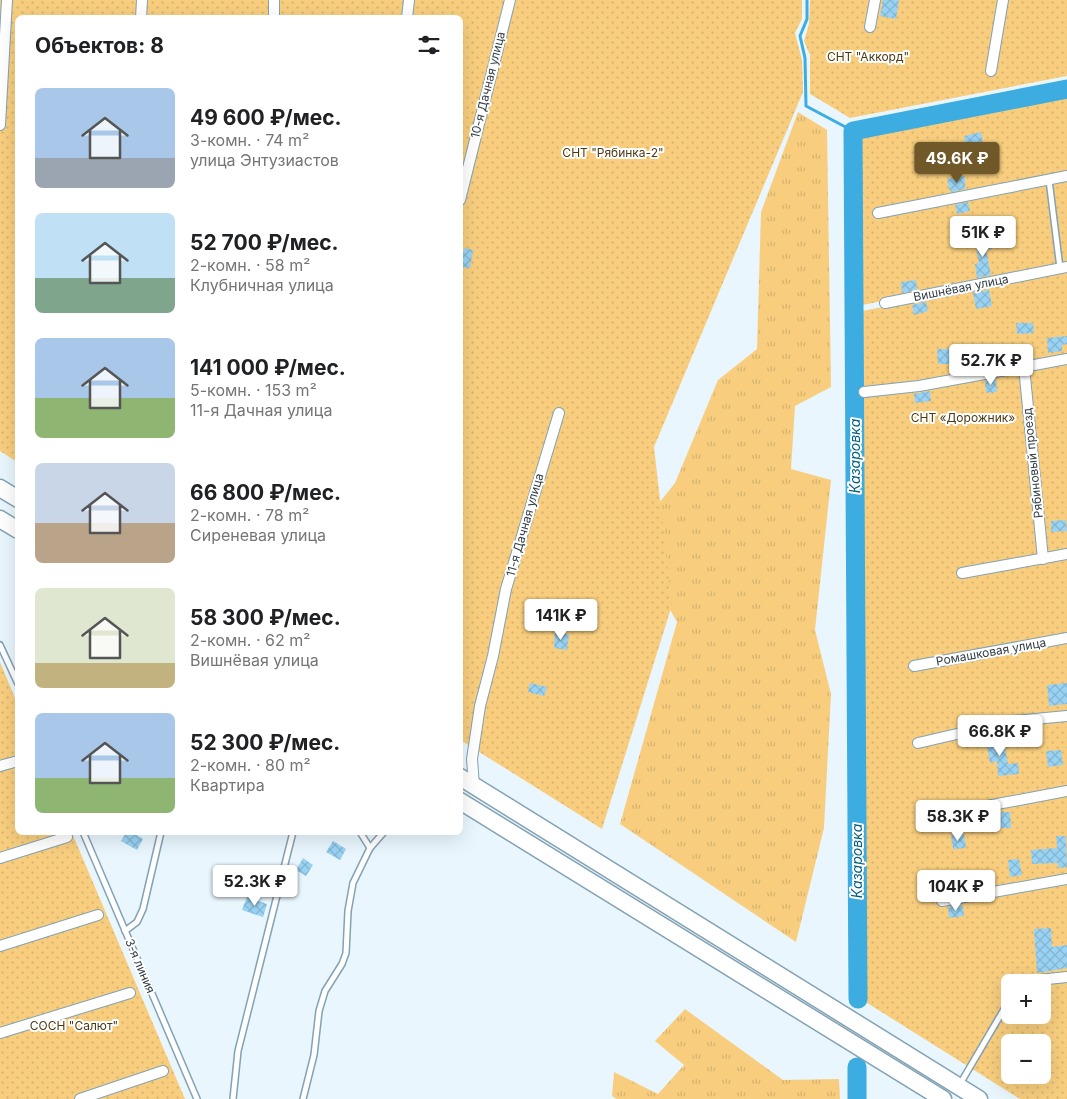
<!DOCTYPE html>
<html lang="ru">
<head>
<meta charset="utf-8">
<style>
	body { margin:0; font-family:Inter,sans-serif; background:#f6f6f6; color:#202124; height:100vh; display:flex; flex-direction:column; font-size:19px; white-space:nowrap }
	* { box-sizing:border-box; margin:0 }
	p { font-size:16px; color:#757577 }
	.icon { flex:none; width:28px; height:28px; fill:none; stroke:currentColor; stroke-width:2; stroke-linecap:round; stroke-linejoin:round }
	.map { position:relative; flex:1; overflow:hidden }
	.panel { position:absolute; left:15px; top:15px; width:448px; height:820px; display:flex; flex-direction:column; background:#fff; border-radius:8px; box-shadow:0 5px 20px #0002 }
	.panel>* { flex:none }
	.buttons { position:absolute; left:1001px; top:974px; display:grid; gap:10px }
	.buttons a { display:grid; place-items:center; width:50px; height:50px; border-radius:8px; background:#fff; box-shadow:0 5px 20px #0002; font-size:25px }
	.price { position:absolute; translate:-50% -42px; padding:0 11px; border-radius:5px; background:#fff; color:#222; font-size:16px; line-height:32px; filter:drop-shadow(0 1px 2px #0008) }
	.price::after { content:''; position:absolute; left:50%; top:30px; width:15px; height:11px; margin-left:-8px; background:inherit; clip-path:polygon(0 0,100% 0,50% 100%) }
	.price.on { background:#705829; color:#fff }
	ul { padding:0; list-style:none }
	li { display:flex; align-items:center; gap:15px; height:125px; padding:0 20px }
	li span { display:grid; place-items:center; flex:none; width:140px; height:100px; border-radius:8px; color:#555 }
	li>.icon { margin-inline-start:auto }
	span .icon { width:60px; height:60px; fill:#fffc; stroke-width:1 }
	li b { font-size:21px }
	h2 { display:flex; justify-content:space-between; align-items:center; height:60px; padding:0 20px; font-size:21px }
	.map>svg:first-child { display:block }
</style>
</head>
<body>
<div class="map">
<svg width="1067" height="1099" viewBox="0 0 1067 1099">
	<defs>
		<pattern id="grass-tufts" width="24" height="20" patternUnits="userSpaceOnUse" patternTransform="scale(1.25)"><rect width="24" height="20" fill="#f8ce7e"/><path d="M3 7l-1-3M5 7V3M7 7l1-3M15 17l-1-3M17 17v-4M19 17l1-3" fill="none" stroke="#d5b26e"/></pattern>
		<pattern id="garden-dots" width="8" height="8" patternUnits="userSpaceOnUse" patternTransform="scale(1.25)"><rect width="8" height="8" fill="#f8ce7e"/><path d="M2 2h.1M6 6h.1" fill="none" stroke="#d5b26e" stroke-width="1.8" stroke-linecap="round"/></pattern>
		<pattern id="building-cross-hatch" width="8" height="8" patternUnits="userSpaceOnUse" patternTransform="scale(1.25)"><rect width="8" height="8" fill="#99d3f3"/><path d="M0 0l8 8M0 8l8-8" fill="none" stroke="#84b6d2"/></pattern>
	</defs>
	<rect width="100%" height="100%" fill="#e9f6fe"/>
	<g fill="url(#grass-tufts)">
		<path d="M798 112 827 130 831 387 795 406 791 469 831 480 815 630 831 694 824 828 796 942 620 824 677 622 655 583 651 513 675 483 718 380 757 349 761 212Z"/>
		<path d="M685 1009 783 1080 839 1079 840 1099H616L612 1096 614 1072 658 1094 684 1065 655 1041Z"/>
	</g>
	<g fill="url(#garden-dots)" fill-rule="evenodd">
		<path d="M0 0H802V19L795 33 802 60 803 92 654 447 672 605 602 829 460 740V18H18L17 462 0 451Z"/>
		<path d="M810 0H1067V76L850 118 810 94V55L804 41 809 24Z"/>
		<path d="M1067 98V265L857 306 856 138Z"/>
		<path d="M1067 272V1099H1020L864 1001 857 312ZM1010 982H1042V1015H1010ZM1010 1042H1042V1075H1010Z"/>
		<path d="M0 662 17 703 18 832 72 833 185 1099H0Z"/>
	</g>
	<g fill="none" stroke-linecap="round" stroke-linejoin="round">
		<path stroke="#3dace0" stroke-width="3" d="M807 0V19L800 36 805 58 806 106 853 131"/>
		<g stroke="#3dace0" stroke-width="19">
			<path d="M858 999 853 131 1067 89"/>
			<path d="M857 1099V1067"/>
		</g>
	</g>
	<g fill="url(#building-cross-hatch)">
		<path d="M883 0H899L896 19 880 16Z"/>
		<path d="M981 132 983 143 966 147 964 136Z"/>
		<path d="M965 176V189L952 192 949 189 947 179Z"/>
		<path d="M968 202 970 211 957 214 955 205Z"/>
		<path d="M990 238 992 249 986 250 991 275 977 278 975 264 979 263 975 240Z"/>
		<path d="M464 248 473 250 470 268 461 267Z"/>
		<path d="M916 280 917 290 902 293 901 282Z"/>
		<path d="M989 290 992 306 976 309 973 293Z"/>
		<path d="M926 302 928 311 914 315 912 305Z"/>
		<path d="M1016 323H1033L1034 333 1017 334Z"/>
		<path d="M1067 336V344L1062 345V351L1048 353 1047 338Z"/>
		<path d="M937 349H954L955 364H938Z"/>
		<path d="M996 379 997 392 986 393 985 381Z"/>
		<path d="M930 391 931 401 915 403 914 394Z"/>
		<path d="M1066 520 1067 531 1051 532V521Z"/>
		<path d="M555 633 569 634 567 650 554 648Z"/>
		<path d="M530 683 547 687 544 696 528 692Z"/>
		<path d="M1067 683V704L1049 706 1047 685Z"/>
		<path d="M994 733 996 743 1004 742 1008 764 1018 763 1019 774 998 776 997 761 990 763 985 735Z"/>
		<path d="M1061 750 1063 765 1048 767 1046 751Z"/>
		<path d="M998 812H1010L1011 828H999Z"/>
		<path d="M126 832H132L143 839 137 850 121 841Z"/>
		<path d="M964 834 966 848 953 849 951 835Z"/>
		<path d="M1056 836H1066L1067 867 1058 868V863L1032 864 1031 850 1057 848Z"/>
		<path d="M333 841 346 849 340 860 326 852Z"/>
		<path d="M303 858 313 865 306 876 296 870Z"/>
		<path d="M1019 859 1022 875 1010 877 1008 860Z"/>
		<path d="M247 897 267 904 263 917 242 910Z"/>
		<path d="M963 905 964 916 949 918 948 907Z"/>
		<path d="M1051 928 1052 947 1067 945V968L1037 973 1034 929Z"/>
	</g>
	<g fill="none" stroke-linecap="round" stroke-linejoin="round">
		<g stroke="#83a2b3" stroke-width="8">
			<g id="service">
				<path d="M1049 180 1060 268"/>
				<path d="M0 645 18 684"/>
				<path d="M83 832 197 1099"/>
				<path d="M360 832 370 848"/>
				<path d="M125 931 137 922 143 909 161 832"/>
				<path d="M960 1084 1010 999"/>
				<path d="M233 1099 238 1051 293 832"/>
				<path d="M303 1099 314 1055 319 1011 325 991 342 964 346 953 348 911 353 883 370 848 384 832"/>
			</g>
		</g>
		<g stroke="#83a2b3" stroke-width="12">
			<g id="minor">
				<path d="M141 18 142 0"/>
				<path d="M274 18V0"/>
				<path d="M407 18 409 0"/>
				<path d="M870 27 875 0"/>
				<path d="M991 71 1003 0"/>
				<path d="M0 125 7 0"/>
				<path d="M460 200 510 0"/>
				<path d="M878 213 1067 176"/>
				<path d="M885 303 1067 267"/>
				<path d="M1024 367 1043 559"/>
				<path d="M864 392 919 386 1067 359"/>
				<path d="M962 573 1067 554"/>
				<path d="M914 666 1067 638"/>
				<path d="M918 743 1013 721 1067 716"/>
				<path d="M0 766 18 761"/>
				<path d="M474 786 472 759 480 706 493 656 506 589 559 413"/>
				<path d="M928 817 1067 791"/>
				<path d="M0 858 67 837"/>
				<path d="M942 901 1067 879"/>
				<path d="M0 946 98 915"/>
				<path d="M1020 982 1067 977"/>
				<path d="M0 1033 130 993"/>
				<path d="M80 1099 163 1071"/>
			</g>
		</g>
		<g stroke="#83a2b3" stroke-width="19">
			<g id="trunk">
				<path d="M0 488 18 499"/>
				<path d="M0 519 18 530"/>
				<path d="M460 777 979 1099"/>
				<path d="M460 801 943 1099"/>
			</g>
		</g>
		<use href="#service" stroke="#fff" stroke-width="5"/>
		<use href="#minor" stroke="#fff" stroke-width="10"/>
		<use href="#trunk" stroke="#fff" stroke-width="16"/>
	</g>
	<g text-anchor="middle" stroke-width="4" stroke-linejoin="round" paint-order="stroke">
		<g font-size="12" fill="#4c3911" stroke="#fff">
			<text x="868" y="61">СНТ "Аккорд"</text>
			<text x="613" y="157">СНТ "Рябинка-2"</text>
			<text x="963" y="422">СНТ «Дорожник»</text>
			<text x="74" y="1030">СОСН "Салют"</text>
		</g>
		<g font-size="12" fill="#323f46" stroke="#fff">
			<text transform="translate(488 85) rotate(-76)" y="4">10-я Дачная улица</text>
			<text transform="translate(961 288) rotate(-11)" y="4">Вишнёвая улица</text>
			<text transform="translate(1033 463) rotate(-96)" y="4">Рябиновый проезд</text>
			<text transform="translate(525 525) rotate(-74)" y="4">11-я Дачная улица</text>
			<text transform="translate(991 652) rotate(-10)" y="4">Ромашковая улица</text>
			<text transform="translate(140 966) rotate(67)" y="4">3-я линия</text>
		</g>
		<g font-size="14" font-style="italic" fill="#035e81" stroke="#fff">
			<text transform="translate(855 456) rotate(-90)" y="5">Казаровка</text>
			<text transform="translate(857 861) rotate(-90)" y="5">Казаровка</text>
		</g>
	</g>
</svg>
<div class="buttons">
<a>+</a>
<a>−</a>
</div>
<b class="price on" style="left:957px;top:184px">49.6K ₽</b>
<b class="price" style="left:983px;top:258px">51K ₽</b>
<b class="price" style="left:991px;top:386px">52.7K ₽</b>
<b class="price" style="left:561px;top:641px">141K ₽</b>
<b class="price" style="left:1000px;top:757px">66.8K ₽</b>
<b class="price" style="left:958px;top:842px">58.3K ₽</b>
<b class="price" style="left:255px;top:907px">52.3K ₽</b>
<b class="price" style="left:956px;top:912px">104K ₽</b>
<section class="panel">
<h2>Объектов: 8<svg class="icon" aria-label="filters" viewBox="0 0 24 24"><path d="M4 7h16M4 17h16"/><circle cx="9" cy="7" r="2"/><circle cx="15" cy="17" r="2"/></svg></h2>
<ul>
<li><span style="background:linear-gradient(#a9c7e8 70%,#9aa5b1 0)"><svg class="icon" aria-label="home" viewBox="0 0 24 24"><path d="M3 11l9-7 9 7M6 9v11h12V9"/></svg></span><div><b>49 600 ₽/мес.</b><p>3-комн. · 74 m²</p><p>улица Энтузиастов</p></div></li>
<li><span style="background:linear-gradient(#bfe0f5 65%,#7fa58c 0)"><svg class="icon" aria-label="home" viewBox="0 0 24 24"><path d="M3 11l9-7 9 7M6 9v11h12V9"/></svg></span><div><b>52 700 ₽/мес.</b><p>2-комн. · 58 m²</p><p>Клубничная улица</p></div></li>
<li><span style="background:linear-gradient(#a9c7e8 60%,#8fb573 0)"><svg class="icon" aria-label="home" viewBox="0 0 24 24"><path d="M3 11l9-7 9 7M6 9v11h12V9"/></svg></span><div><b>141 000 ₽/мес.</b><p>5-комн. · 153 m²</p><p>11-я Дачная улица</p></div></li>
<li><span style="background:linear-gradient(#c9d6e8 60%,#b9a48a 0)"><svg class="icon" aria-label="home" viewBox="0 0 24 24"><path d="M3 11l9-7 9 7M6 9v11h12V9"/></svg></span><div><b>66 800 ₽/мес.</b><p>2-комн. · 78 m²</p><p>Сиреневая улица</p></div></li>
<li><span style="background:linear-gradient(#dfe7d0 75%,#c2b280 0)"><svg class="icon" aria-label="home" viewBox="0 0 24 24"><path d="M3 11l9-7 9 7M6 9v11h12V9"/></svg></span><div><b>58 300 ₽/мес.</b><p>2-комн. · 62 m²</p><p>Вишнёвая улица</p></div></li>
<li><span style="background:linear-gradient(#a9c7e8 65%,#8fb573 0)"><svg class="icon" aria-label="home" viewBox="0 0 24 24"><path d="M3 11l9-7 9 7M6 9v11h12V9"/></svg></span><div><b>52 300 ₽/мес.</b><p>2-комн. · 80 m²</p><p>Квартира</p></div></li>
</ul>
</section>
</div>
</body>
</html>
